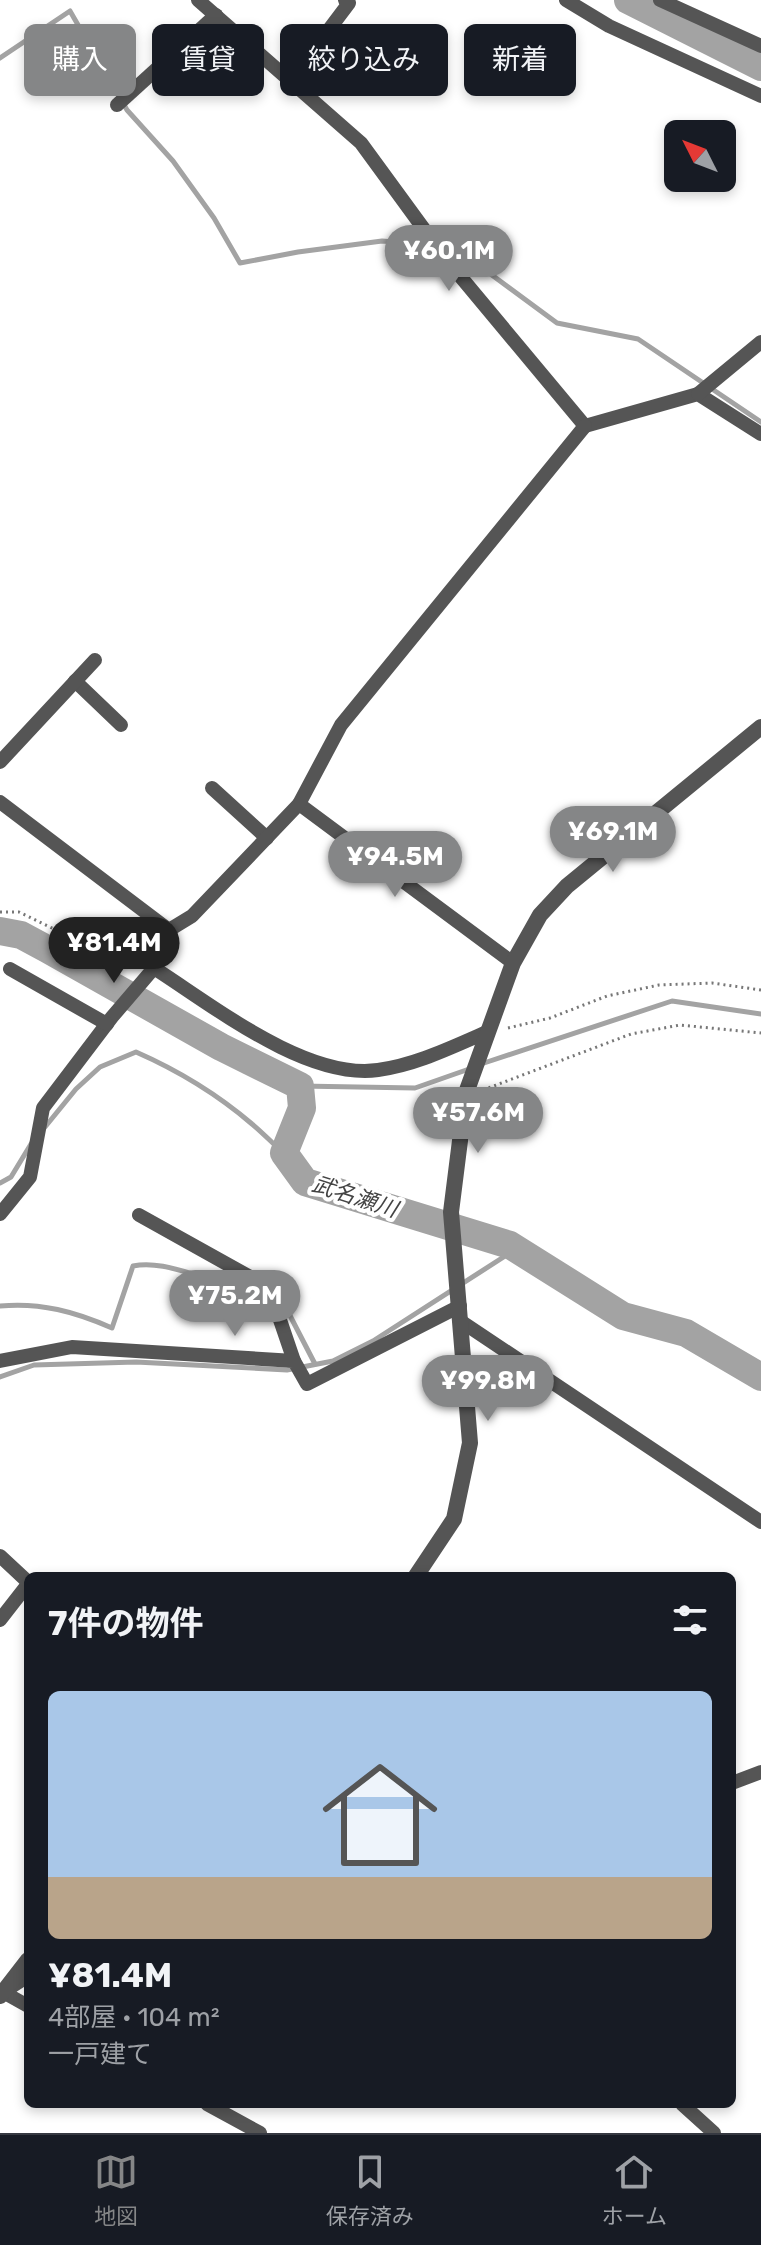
<!DOCTYPE html>
<html lang="ja">
<head>
<meta charset="utf-8">
<style>
	body { margin:0; font-family:Rubik,"Noto Sans JP",sans-serif; background:#20242c; color:#f1f3f6; height:100vh; display:flex; flex-direction:column; font-size:30px; white-space:nowrap }
	* { box-sizing:border-box; margin:0 }
	p { font-size:26px; color:#9ea1a6 }
	.icon { flex:none; width:44px; height:44px; fill:none; stroke:currentColor; stroke-width:2; stroke-linecap:round; stroke-linejoin:round }
	.map { position:relative; flex:1; overflow:hidden }
	.panel { position:absolute; left:24px; top:1572px; width:712px; height:536px; display:flex; flex-direction:column; background:#171b24; border-radius:12px; box-shadow:0 4px 12px #0003 }
	.panel>* { flex:none }
	.guide { position:absolute; left:24px; top:24px; width:714px; height:72px; display:flex; gap:16px }
	.needle { width:52px; rotate:312deg }
	.controls { position:absolute; left:664px; top:120px; display:grid; gap:16px }
	.controls a { display:grid; place-items:center; width:72px; height:72px; border-radius:12px; background:#171b24; box-shadow:0 4px 12px #0003; font-size:40px }
	.price { position:absolute; translate:-50% -68px; padding:0 18px; border-radius:28px; background:#858687; color:#fff; font-size:26px; line-height:52px; filter:drop-shadow(0 2px 4px #0008) }
	.price::after { content:''; position:absolute; left:50%; top:48px; width:24px; height:18px; margin-left:-12px; background:inherit; clip-path:polygon(0 0,100% 0,50% 100%) }
	.price.current { background:#222; color:#fff }
	ul { padding:0; list-style:none }
	li { display:grid; align-content:center; gap:16px; height:424px; padding:0 24px }
	li span { display:grid; place-items:center; height:248px; border-radius:12px; color:#555 }
	li>.icon { margin-inline-start:auto }
	span .icon { width:144px; height:144px; fill:#fffc; stroke-width:1 }
	li b { font-size:34px }
	h2 { display:flex; justify-content:space-between; align-items:center; height:96px; padding:0 24px; font-size:34px }
	.pill { padding:0 28px; border-radius:12px; background:#171b24; box-shadow:0 4px 12px #0003; font-size:28px; line-height:72px }
	.pill.current { background:#858687; color:#fff }
	.dock { display:flex; justify-content:space-around; align-items:center; height:112px; border-top:2px solid #363941; background:#171b24; font-size:22px; color:#9ea1a6 }
	.dock a { display:grid; justify-items:center; gap:4px }
	.dock .current { color:#858687 }
	.map>svg:first-child { display:block }
</style>
</head>
<body>
<div class="map">
<svg width="761" height="2133" viewBox="0 0 761 2133">
	<rect width="100%" height="100%" fill="#fff"/>
	<g fill="none" stroke-linecap="round" stroke-linejoin="round">
		<g stroke="#a3a3a3" stroke-width="5">
			<path d="M0 58 70 11 127 110 173 161 214 218 240 263 298 252 382 241 431 245"/>
			<path d="M441 246 454 247 557 323 638 339 761 422"/>
			<path d="M481 1064 672 1001 761 1014"/>
			<path d="M300 1086 415 1088 472 1068"/>
			<path d="M45 1127 76 1089 100 1067 136 1052C177 1070 217 1094 252 1124 263 1133 273 1144 284 1153"/>
			<path d="M0 1183 11 1177 31 1144"/>
			<path d="M268 1283 284 1304 315 1364"/>
			<path d="M0 1306C40 1302 76 1312 112 1328L133 1266C171 1258 213 1289 255 1284"/>
			<path d="M0 1377 34 1365 136 1362 287 1370 333 1361 373 1341 516 1249"/>
		</g>
		<g stroke="#a3a3a3" stroke-width="28">
			<path d="M628 0 761 67"/>
			<path d="M0 931 21 935 47 949 221 1047 300 1086 302 1108 284 1153 305 1182 510 1245 623 1316 686 1333 761 1377"/>
		</g>
		<g stroke="#777" stroke-width="3" stroke-dasharray="2 4" stroke-linecap="butt">
			<path d="M0 912H19L134 968"/>
			<path d="M508 1028 550 1018 607 996 659 985 712 983 761 990"/>
			<path d="M483 1090 631 1034 680 1025 761 1033"/>
		</g>
		<g stroke="#555" stroke-width="14">
			<path d="M198 0 361 143 445 258 585 426 698 394 761 434"/>
			<path d="M566 0 609 26 761 96"/>
			<path d="M660 0 761 46"/>
			<path d="M291 80 349 3 345 0"/>
			<path d="M117 105 216 15"/>
			<path d="M698 394 761 342"/>
			<path d="M75 681 121 725"/>
			<path d="M0 762 95 660"/>
			<path d="M212 788 267 838"/>
			<path d="M0 802 169 930 154 968 112 1017 43 1108 30 1177 0 1214"/>
			<path d="M299 804 513 963"/>
			<path d="M169 930 192 916 299 804 341 725 585 426"/>
			<path d="M154 968C212 1005 306 1080 378 1070 416 1065 452 1047 487 1032"/>
			<path d="M10 969 107 1024"/>
			<path d="M139 1215 261 1283 279 1317 294 1361"/>
			<path d="M459 1320 761 1522"/>
			<path d="M0 1361 72 1347 294 1361 307 1384 460 1306"/>
			<path d="M0 1556 28 1582"/>
			<path d="M0 1620 28 1584"/>
			<path d="M732 1783 761 1772"/>
			<path d="M28 1976 3 1992 28 2006"/>
			<path d="M207 2104 260 2133"/>
			<path d="M682 2104 714 2133"/>
		</g>
		<g stroke="#555" stroke-width="16">
			<path d="M416 1576 454 1519 470 1443 451 1212 466 1093 513 963 540 915 567 886 761 727"/>
			<path d="M0 1996 28 1960"/>
		</g>
	</g>
	<g text-anchor="middle" stroke-width="8" stroke-linejoin="round" paint-order="stroke">
		<g font-size="22" font-style="italic" fill="#444" stroke="#fff">
			<text transform="translate(355 1196) rotate(18)" y="8">武名瀬川</text>
		</g>
	</g>
</svg>
<div class="controls">
<a><svg class="needle" viewBox="-14 -14 28 28"><path d="M0-13l5 13h-10z" fill="#e53935"/><path d="M0 13l5-13h-10z" fill="#9ea1a6"/></svg></a>
</div>
<b class="price" style="left:449px;top:293px">¥60.1M</b>
<b class="price" style="left:613px;top:874px">¥69.1M</b>
<b class="price" style="left:395px;top:899px">¥94.5M</b>
<b class="price current" style="left:114px;top:985px">¥81.4M</b>
<b class="price" style="left:478px;top:1155px">¥57.6M</b>
<b class="price" style="left:235px;top:1338px">¥75.2M</b>
<b class="price" style="left:488px;top:1423px">¥99.8M</b>
<div class="guide">
<a class="pill current">購入</a>
<a class="pill">賃貸</a>
<a class="pill">絞り込み</a>
<a class="pill">新着</a>
</div>
<section class="panel">
<h2>7件の物件<svg class="icon" aria-label="filters" viewBox="0 0 24 24"><path d="M4 7h16M4 17h16"/><circle cx="9" cy="7" r="2"/><circle cx="15" cy="17" r="2"/></svg></h2>
<ul>
<li><span style="background:linear-gradient(#a9c7e8 75%,#b9a48a 0)"><svg class="icon" aria-label="home" viewBox="0 0 24 24"><path d="M3 11l9-7 9 7M6 9v11h12V9"/></svg></span><div><b>¥81.4M</b><p>4部屋 · 104 m²</p><p>一戸建て</p></div></li>
</ul>
</section>
</div>
<nav class="dock">
<a class="current"><svg class="icon" aria-label="map" viewBox="0 0 24 24"><path d="M3 6l6-2 6 2 6-2v14l-6 2-6-2-6 2zM9 4v14M15 6v14"/></svg>地図</a>
<a><svg class="icon" aria-label="saved" viewBox="0 0 24 24"><path d="M7 4h10v16l-5-4-5 4z"/></svg>保存済み</a>
<a><svg class="icon" aria-label="home" viewBox="0 0 24 24"><path d="M3 11l9-7 9 7M6 9v11h12V9"/></svg>ホーム</a>
</nav>
</body>
</html>
